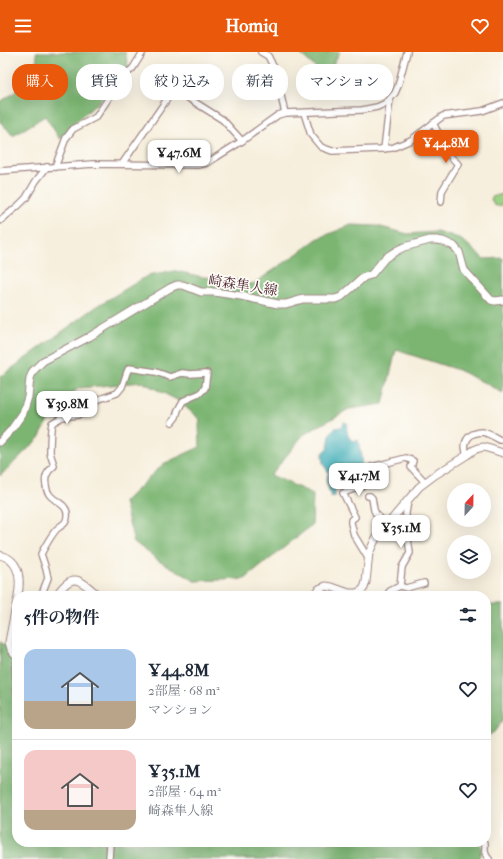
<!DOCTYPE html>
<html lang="ja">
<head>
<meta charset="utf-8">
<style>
	body { margin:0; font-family:"IM FELL French Canon","Noto Serif JP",serif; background:#f6f6f7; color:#1f2937; height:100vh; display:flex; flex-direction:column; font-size:15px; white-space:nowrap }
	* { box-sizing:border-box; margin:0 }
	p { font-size:13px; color:#747a83 }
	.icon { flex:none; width:22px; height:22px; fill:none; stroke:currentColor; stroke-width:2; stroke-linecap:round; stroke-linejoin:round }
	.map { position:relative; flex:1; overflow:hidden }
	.details { position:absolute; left:12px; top:539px; width:479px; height:256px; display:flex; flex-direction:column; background:#fff; border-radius:16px; box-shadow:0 4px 16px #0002 }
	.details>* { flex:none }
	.top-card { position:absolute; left:12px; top:12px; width:479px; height:36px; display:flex; gap:8px }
	.needle { width:26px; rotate:22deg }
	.tools { position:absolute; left:447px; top:431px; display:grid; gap:8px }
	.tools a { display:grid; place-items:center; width:44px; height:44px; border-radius:50%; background:#fff; box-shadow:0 4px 16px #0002; font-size:20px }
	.price { position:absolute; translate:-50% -34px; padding:0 9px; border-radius:8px; background:#fff; color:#222; font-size:13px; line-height:26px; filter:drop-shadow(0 1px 2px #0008) }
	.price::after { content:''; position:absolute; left:50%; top:24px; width:12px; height:9px; margin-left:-6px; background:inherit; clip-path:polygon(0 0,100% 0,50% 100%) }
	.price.on { background:#ea580c; color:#fff }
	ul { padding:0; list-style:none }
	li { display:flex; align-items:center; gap:12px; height:100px; padding:0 12px }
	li+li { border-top:1px solid #e0e1e3 }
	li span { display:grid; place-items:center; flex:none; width:112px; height:80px; border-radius:12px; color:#555 }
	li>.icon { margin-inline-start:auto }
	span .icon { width:48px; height:48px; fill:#fffc; stroke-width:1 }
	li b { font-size:17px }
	h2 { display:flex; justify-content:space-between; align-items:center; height:48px; padding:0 12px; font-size:17px }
	.tag { padding:0 14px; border-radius:16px; background:#fff; box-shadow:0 4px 16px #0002; font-size:14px; line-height:36px }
	.tag.on { background:#ea580c; color:#fff }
	header { display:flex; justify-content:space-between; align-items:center; height:52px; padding:0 12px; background:#ea580c; color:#fff; font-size:18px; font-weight:700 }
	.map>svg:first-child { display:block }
</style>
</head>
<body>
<header><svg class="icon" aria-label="menu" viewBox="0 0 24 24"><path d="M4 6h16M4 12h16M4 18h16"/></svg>Homiq<svg class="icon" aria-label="heart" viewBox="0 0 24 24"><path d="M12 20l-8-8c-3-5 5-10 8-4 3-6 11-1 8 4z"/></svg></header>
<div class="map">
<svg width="503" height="807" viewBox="0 0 503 807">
	<rect width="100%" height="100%" fill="#fdfcf7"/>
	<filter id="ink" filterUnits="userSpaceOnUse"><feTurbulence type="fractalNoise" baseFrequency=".025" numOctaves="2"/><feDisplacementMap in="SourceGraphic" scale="8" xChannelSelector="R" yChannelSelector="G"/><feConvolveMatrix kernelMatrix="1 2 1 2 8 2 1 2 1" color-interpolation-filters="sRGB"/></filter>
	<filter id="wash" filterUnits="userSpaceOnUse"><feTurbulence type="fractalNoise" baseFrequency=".012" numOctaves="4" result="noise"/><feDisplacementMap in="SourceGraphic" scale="16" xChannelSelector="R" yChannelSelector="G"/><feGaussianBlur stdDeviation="0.9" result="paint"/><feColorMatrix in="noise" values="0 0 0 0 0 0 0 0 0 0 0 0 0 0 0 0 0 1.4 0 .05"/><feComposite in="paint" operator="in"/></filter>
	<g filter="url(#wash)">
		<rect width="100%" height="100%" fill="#f7efdd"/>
		<path fill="#9bd385" stroke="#727958" d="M503 142V153L497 154 494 153 491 147 492 145Z"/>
		<g fill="#7cb572" stroke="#636a4e">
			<path d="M36 0H125L130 22 76 70 66 82 60 87 45 64 13 84 8 78 0 70V50L14 41 37 7Z"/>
			<path d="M298 0H340L328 21 316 16Z"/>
			<path d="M351 173 377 174 408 182 436 180 458 186 466 191 484 207 503 206V341L485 331 458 318 396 298 383 352 349 357 303 383 271 423 313 442 312 473 245 527 195 529 157 507 134 490 124 450 163 412 200 395 199 374 200 367 177 348 142 330 79 336 54 356 39 386 0 424V325L96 255 147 224 176 219 203 225 231 227 253 232 290 207 317 187Z"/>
			<path d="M486 553H503V668L494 680 486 685Z"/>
			<path d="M0 590 17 599V790H477L482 797 478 807H0Z"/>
		</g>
		<path fill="#3aabb6" stroke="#426570" d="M344 370 347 371C346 378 347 387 355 390L358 388C360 398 365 422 359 431L335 437V445H331L326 428 329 421 323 412 322 401 328 395C330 386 329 375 341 375Z"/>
	</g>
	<g filter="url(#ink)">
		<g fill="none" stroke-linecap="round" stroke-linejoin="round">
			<g stroke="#a08784" stroke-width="8">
				<g id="minor">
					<path d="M261 0 268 4 275 18 285 61"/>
					<path d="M304 61 311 83 321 95 332 99 380 97 392 96 411 88 443 64 482 59 503 51"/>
					<path d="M433 71 451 105 458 112 442 139 441 150"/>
					<path d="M384 97 390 47"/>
					<path d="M122 112 174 37 223 68 242 89"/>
					<path d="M55 115 66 86 73 77 96 65 122 26 133 16 143 0"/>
					<path d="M0 119 93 112 198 113 207 111 242 89 278 63 285 61 362 58 377 55 384 52 390 47 395 41 398 34 407 0"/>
					<path d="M0 169 18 154 26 146 36 129 47 115"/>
					<path d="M467 403C464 395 464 387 473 382 476 381 479 380 482 380 488 381 495 385 500 388H503"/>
					<path d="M368 444H370L372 446 374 458 376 462 387 473"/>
					<path d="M368 506 354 483 351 471V468L355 465 343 441 360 435 367 430 371 415 406 406 413 409 411 415 425 430"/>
					<path d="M400 534 406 536 424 531"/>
					<path d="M41 544 48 526 46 517 41 502C44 496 53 480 58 476 63 472 66 472 67 465 69 452 54 450 49 442 47 439 46 436 46 433 44 424 48 419 54 414 53 409 51 405 50 401 50 391 50 380 52 371L62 365 78 363 85 352 117 341 122 335 127 320 129 316 156 320 170 325 182 321 190 322 207 321 205 336 199 342 194 344 183 349 178 358 176 365 172 370"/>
					<path d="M386 544 390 539 400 534 402 515 410 501 406 472V461L408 449"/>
					<path d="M17 610 15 615 17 641"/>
					<path d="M485 791C485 798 484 802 489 807"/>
					<path d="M109 807 110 790"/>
				</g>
			</g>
			<g stroke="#a08784" stroke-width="9">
				<g id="major">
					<path d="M0 390 11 378 23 361 28 345 30 326 33 319 43 309 89 285 170 236 177 233H183L201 240H214L241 244 278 252H286L303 247H335L341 245 364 225 371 223 385 206 396 199 404 195 430 188H437L443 189 454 194 459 200 464 218 491 248 495 249 503 248"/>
					<path d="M0 503C20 508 21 527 18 544"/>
					<path d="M56 544C73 518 80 528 99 544"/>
					<path d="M312 544 319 537 326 534 332 535 349 541H356L361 539 364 536 366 530 369 501 376 486 419 435 435 423 467 403 474 398 479 396 484 395 503 401"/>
					<path d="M17 548 9 590 11 597 14 601 17 603"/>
				</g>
			</g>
			<use href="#minor" stroke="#fff" stroke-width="5.5"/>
			<use href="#major" stroke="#fff" stroke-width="7"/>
		</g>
	</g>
	<g text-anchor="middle" stroke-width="3.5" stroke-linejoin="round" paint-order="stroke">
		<g font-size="14" fill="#4a1f2b" stroke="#fdfcf7">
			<text transform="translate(243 233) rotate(9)" y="5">崎森隼人線</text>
		</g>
	</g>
</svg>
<div class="tools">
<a><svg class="needle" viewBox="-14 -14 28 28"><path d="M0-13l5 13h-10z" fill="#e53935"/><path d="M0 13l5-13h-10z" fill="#747a83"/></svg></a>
<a><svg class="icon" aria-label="layers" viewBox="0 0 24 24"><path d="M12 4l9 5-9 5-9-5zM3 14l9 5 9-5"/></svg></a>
</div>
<b class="price on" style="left:446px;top:112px">¥44.8M</b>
<b class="price" style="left:179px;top:122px">¥47.6M</b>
<b class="price" style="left:67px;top:373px">¥39.8M</b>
<b class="price" style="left:359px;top:445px">¥41.7M</b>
<b class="price" style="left:401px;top:497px">¥35.1M</b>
<div class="top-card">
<a class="tag on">購入</a>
<a class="tag">賃貸</a>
<a class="tag">絞り込み</a>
<a class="tag">新着</a>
<a class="tag">マンション</a>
</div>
<section class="details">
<h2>5件の物件<svg class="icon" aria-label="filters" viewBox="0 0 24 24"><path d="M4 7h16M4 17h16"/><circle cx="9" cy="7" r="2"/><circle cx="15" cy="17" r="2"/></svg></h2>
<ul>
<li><span style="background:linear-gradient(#a9c7e8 65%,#b9a48a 0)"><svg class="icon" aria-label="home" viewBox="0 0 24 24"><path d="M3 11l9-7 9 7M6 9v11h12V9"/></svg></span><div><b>¥44.8M</b><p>2部屋 · 68 m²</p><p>マンション</p></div><svg class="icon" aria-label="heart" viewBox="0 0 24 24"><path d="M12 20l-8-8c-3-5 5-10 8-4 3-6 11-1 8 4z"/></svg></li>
<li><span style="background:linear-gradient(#f6c9c9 75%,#b9a48a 0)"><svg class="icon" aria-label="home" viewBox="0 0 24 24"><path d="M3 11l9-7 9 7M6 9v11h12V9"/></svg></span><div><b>¥35.1M</b><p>2部屋 · 64 m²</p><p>崎森隼人線</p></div><svg class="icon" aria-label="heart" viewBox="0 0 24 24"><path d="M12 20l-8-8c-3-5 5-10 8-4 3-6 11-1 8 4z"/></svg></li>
</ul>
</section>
</div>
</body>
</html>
